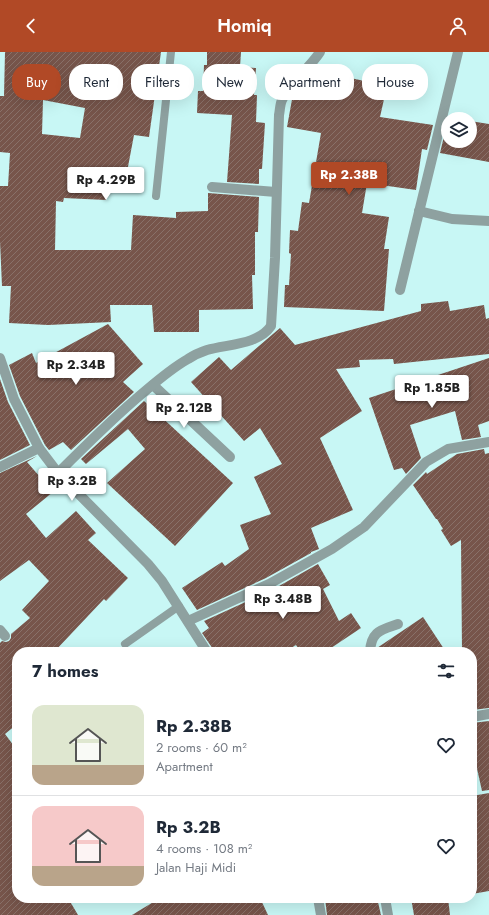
<!DOCTYPE html>
<html lang="en">
<head>
<meta charset="utf-8">
<style>
	body { margin:0; font-family:Jost,sans-serif; background:#f2f2f3; color:#1f2937; height:100vh; display:flex; flex-direction:column; font-size:15px; white-space:nowrap }
	* { box-sizing:border-box; margin:0 }
	p { font-size:13px; color:#747a83 }
	.icon { flex:none; width:22px; height:22px; fill:none; stroke:currentColor; stroke-width:2; stroke-linecap:round; stroke-linejoin:round }
	.map { position:relative; flex:1; overflow:hidden }
	.sheet { position:absolute; left:12px; top:595px; width:465px; height:256px; display:flex; flex-direction:column; background:#fff; border-radius:16px; box-shadow:0 4px 16px #0002 }
	.sheet>* { flex:none }
	.hud { position:absolute; left:12px; top:12px; width:465px; height:36px; display:flex; gap:8px }
	.fabs { position:absolute; left:441px; top:60px; display:grid; gap:8px }
	.fabs a { display:grid; place-items:center; width:36px; height:36px; border-radius:50%; background:#fff; box-shadow:0 4px 16px #0002; font-size:20px }
	.price { position:absolute; translate:-50% -34px; padding:0 9px; border-radius:4px; background:#fff; color:#222; font-size:13px; line-height:26px; filter:drop-shadow(0 1px 2px #0008) }
	.price::after { content:''; position:absolute; left:50%; top:24px; width:12px; height:9px; margin-left:-6px; background:inherit; clip-path:polygon(0 0,100% 0,50% 100%) }
	.price.on { background:#b14926; color:#fff }
	ul { padding:0; list-style:none }
	li { display:flex; align-items:center; gap:12px; height:100px; padding:0 20px }
	li+li { border-top:1px solid #e0e1e3 }
	li span { display:grid; place-items:center; flex:none; width:112px; height:80px; border-radius:12px; color:#555 }
	li>.icon { margin-inline-start:auto }
	span .icon { width:48px; height:48px; fill:#fffc; stroke-width:1 }
	li b { font-size:17px }
	h2 { display:flex; justify-content:space-between; align-items:center; height:48px; padding:0 20px; font-size:17px }
	.tag { padding:0 14px; border-radius:16px; background:#fff; box-shadow:0 4px 16px #0002; font-size:14px; line-height:36px }
	.tag.on { background:#b14926; color:#fff }
	header { display:flex; justify-content:space-between; align-items:center; height:52px; padding:0 20px; background:#b14926; color:#fff; font-size:18px; font-weight:600 }
	.map>svg:first-child { display:block }
</style>
</head>
<body>
<header><svg class="icon" aria-label="back" viewBox="0 0 24 24"><path d="M15 5l-7 7 7 7"/></svg>Homiq<svg class="icon" aria-label="person" viewBox="0 0 24 24"><circle cx="12" cy="8" r="4"/><path d="M4 21q1-7 8-7t8 7"/></svg></header>
<div class="map">
<svg width="489" height="863" viewBox="0 0 489 863">
	<defs>
		<pattern id="building-hatch" width="6" height="6" patternUnits="userSpaceOnUse"><rect width="6" height="6" fill="#77554b"/><path d="M-1 1l2-2M0 6l6-6M5 7l2-2" fill="none" stroke="#897169"/></pattern>
	</defs>
	<rect width="100%" height="100%" fill="#c8f7f5"/>
	<g fill="url(#building-hatch)" fill-rule="evenodd">
		<path d="M5 0H161L149 85 134 83 127 120 107 116 106 148 64 146 63 150 56 149 55 198H131L133 163 176 166V160L208 159V141L259 145 258 180H255V223H252L253 257 199 258V280H154L152 253H110L111 270 48 273 9 271 11 234H2L0 189V134H8L10 101 0 100V44H4ZM43 48 85 56 80 86 42 82Z"/>
		<path d="M207 0H241L240 15 256 16 254 43H257L256 70 265 71 262 117H259V132L227 130 232 63 197 61 198 39H203L204 13H207Z"/>
		<path d="M337 23 387 34 380 65 433 73 427 98 422 97 416 138 367 131 362 161 389 165 384 197H389L384 259 284 255 285 233H289L291 202 289 201 290 178 298 179 302 150 309 151 321 81 287 75 293 42 296 38 333 45Z"/>
		<path d="M448 68V89H470V69L489 72V110L440 101Z"/>
		<path d="M448 249 450 259 484 253 486 267 489 266V302L394 312 393 307 359 308 360 315 336 317 362 359 320 386 353 458 311 476 319 497 311 500V501L266 526 197 558 182 536 222 510 225 514 249 497 240 473 271 462 254 425 282 412 260 376 244 389 191 330 219 305 231 318 280 276 295 293 421 259V252Z"/>
		<path d="M108 272 143 312 123 330 134 340 71 398 63 390 49 398 45 393 20 344 9 313 32 301 36 311Z"/>
		<path d="M489 306V369L478 373 481 385 462 388 455 359 410 373 421 406 406 422 402 416 394 418 369 346Z"/>
		<path d="M0 327 8 350 30 393 0 408Z"/>
		<path d="M144 349 233 431 175 494 107 431 145 397 128 377 86 412 81 407Z"/>
		<path d="M484 397 485 402 489 401V656L472 658V600H462L461 488 451 494 441 478 443 477 437 467H436L413 433 426 420 427 422 457 402Z"/>
		<path d="M37 404 27 410 53 440 26 462 46 486 76 459 96 481 88 488 128 526 106 549 104 547 54 600H17V672L5 682 17 698V846H68L78 863H0V591L2 589 6 590 9 589 11 586V582L30 566 22 558 49 529 29 508 0 529V421Z"/>
		<path d="M318 512 330 533 323 537 339 569 351 561 361 576 325 600H301L296 593 285 600H215L202 581 209 576 204 569 272 538Z"/>
		<path d="M423 565 446 600H377V596Z"/>
		<path d="M489 669V738L482 739 472 694V671Z"/>
		<path d="M489 741V839L472 842V744Z"/>
		<path d="M160 846H260L268 863H132Z"/>
		<path d="M325 846H377L381 863H327Z"/>
		<path d="M411 846H448L450 863H414Z"/>
	</g>
	<g fill="none" stroke-linecap="round" stroke-linejoin="round">
		<g stroke="#8ea1a0" stroke-width="8">
			<path d="M156 144 171 0"/>
			<path d="M125 592 179 554"/>
		</g>
		<g stroke="#8ea1a0" stroke-width="10">
			<path d="M212 135 276 140"/>
			<path d="M419 159 452 167 489 169"/>
			<path d="M400 238 458 0"/>
			<path d="M0 306 14 347 39 396 58 421 148 512 162 529 207 600"/>
			<path d="M153 333 230 405"/>
			<path d="M0 415 39 396"/>
			<path d="M58 421C86 393 114 365 144 340 158 328 172 316 188 307 194 303 201 300 207 298 228 292 258 293 271 274L275 206 279 63C280 58 280 52 282 48 290 30 309 17 320 0"/>
			<path d="M188 569 269 532 332 497 364 475 426 410 448 397 489 390"/>
			<path d="M0 578 5 584"/>
			<path d="M370 600C371 579 381 578 398 572"/>
			<path d="M472 665 489 662"/>
			<path d="M318 846 321 863"/>
			<path d="M385 846 388 863"/>
		</g>
	</g>
</svg>
<div class="fabs">
<a><svg class="icon" aria-label="layers" viewBox="0 0 24 24"><path d="M12 4l9 5-9 5-9-5zM3 14l9 5 9-5"/></svg></a>
</div>
<b class="price on" style="left:349px;top:144px">Rp 2.38B</b>
<b class="price" style="left:106px;top:149px">Rp 4.29B</b>
<b class="price" style="left:76px;top:334px">Rp 2.34B</b>
<b class="price" style="left:432px;top:357px">Rp 1.85B</b>
<b class="price" style="left:184px;top:377px">Rp 2.12B</b>
<b class="price" style="left:72px;top:450px">Rp 3.2B</b>
<b class="price" style="left:283px;top:568px">Rp 3.48B</b>
<div class="hud">
<a class="tag on">Buy</a>
<a class="tag">Rent</a>
<a class="tag">Filters</a>
<a class="tag">New</a>
<a class="tag">Apartment</a>
<a class="tag">House</a>
</div>
<section class="sheet">
<h2>7 homes<svg class="icon" aria-label="filters" viewBox="0 0 24 24"><path d="M4 7h16M4 17h16"/><circle cx="9" cy="7" r="2"/><circle cx="15" cy="17" r="2"/></svg></h2>
<ul>
<li><span style="background:linear-gradient(#dfe7d0 75%,#b9a48a 0)"><svg class="icon" aria-label="home" viewBox="0 0 24 24"><path d="M3 11l9-7 9 7M6 9v11h12V9"/></svg></span><div><b>Rp 2.38B</b><p>2 rooms · 60 m²</p><p>Apartment</p></div><svg class="icon" aria-label="heart" viewBox="0 0 24 24"><path d="M12 20l-8-8c-3-5 5-10 8-4 3-6 11-1 8 4z"/></svg></li>
<li><span style="background:linear-gradient(#f6c9c9 75%,#b9a48a 0)"><svg class="icon" aria-label="home" viewBox="0 0 24 24"><path d="M3 11l9-7 9 7M6 9v11h12V9"/></svg></span><div><b>Rp 3.2B</b><p>4 rooms · 108 m²</p><p>Jalan Haji Midi</p></div><svg class="icon" aria-label="heart" viewBox="0 0 24 24"><path d="M12 20l-8-8c-3-5 5-10 8-4 3-6 11-1 8 4z"/></svg></li>
</ul>
</section>
</div>
</body>
</html>
